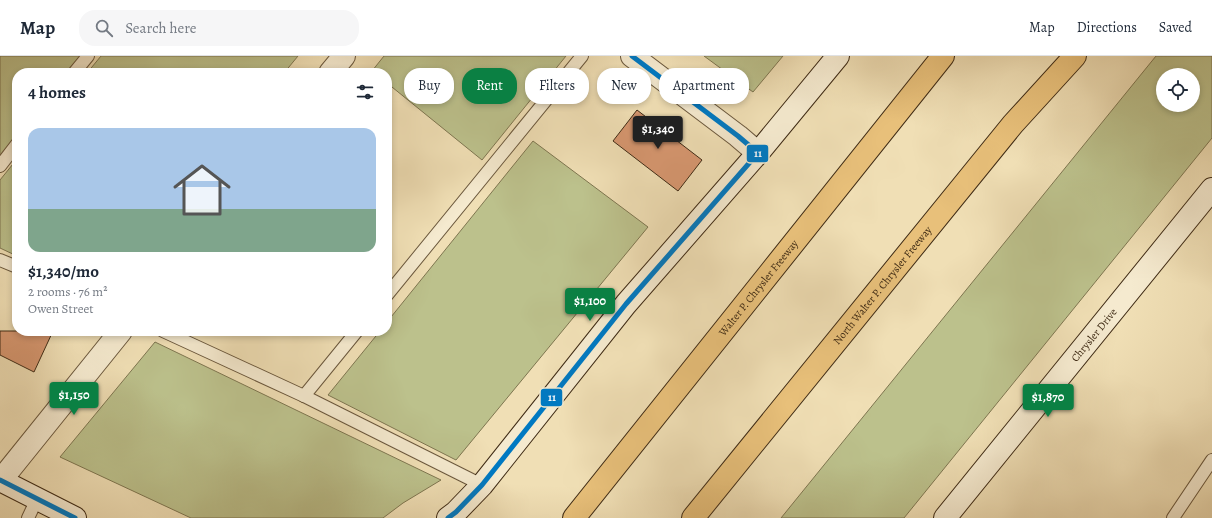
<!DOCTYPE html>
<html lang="en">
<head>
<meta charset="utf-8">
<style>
	body { margin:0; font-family:Alegreya,serif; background:#f6f6f7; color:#1f2937; height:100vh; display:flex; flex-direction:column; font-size:15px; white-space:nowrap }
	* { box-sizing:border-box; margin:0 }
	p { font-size:13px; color:#747a83 }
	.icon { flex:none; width:22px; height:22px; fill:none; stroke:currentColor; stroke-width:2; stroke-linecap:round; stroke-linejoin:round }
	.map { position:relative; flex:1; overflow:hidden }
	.sheet { position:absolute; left:12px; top:12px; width:380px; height:268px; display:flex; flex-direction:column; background:#fff; border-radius:16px; box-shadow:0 2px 6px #0003 }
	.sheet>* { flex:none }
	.banner { position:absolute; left:404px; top:12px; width:380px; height:36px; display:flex; gap:8px }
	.buttons { position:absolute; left:1156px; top:12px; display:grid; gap:8px }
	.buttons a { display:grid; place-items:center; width:44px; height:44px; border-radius:50%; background:#fff; box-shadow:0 2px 6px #0003; font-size:20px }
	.price { position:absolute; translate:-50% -34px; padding:0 9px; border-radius:4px; background:#0b8043; color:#fff; font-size:13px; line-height:26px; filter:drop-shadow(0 1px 2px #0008) }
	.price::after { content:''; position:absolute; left:50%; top:24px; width:12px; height:9px; margin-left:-6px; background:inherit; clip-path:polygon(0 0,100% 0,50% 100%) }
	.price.current { background:#222; color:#fff }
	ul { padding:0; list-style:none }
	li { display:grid; align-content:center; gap:8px; height:212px; padding:0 16px }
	li span { display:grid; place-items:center; height:124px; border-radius:12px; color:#555 }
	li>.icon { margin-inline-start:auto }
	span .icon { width:72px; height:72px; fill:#fffc; stroke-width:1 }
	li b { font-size:17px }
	h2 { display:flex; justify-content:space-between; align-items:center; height:48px; padding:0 16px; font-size:17px }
	.tag { padding:0 14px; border-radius:16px; background:#fff; box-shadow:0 2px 6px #0003; font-size:14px; line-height:36px }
	.tag.current { background:#0b8043; color:#fff }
	header { display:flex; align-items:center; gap:24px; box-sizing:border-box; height:56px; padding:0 20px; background:#fff; border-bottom:1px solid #e0e1e3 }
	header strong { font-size:19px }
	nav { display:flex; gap:22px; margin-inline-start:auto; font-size:14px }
	.search { width:280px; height:36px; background:#f6f6f7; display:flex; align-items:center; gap:10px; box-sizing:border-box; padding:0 14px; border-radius:16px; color:#747a83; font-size:15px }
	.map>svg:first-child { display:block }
</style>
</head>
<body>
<header>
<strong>Map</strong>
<div class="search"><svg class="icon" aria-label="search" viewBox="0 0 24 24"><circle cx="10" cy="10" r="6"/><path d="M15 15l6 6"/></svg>Search here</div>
<nav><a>Map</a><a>Directions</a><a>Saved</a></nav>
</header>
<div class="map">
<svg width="1212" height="462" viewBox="0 0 1212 462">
	<rect width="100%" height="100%" fill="#f0dfb5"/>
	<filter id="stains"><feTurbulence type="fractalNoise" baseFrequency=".005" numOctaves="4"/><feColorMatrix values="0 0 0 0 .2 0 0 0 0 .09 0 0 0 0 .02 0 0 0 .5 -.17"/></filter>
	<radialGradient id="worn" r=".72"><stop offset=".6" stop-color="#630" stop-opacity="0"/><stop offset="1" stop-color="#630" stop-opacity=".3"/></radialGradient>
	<g fill="#bcc18c" stroke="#7e7650" fill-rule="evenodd">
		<path d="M0 0H83L69 17H17V80L0 101Z"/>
		<path d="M101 0H298L284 17H87Z"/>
		<path d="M384 0H566L482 104 387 27V17H374L372 15Z"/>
		<path d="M704 0H783L753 36Z"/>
		<path d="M1156 0H1212V82L904 462H781ZM1163 19H1193V49H1163Z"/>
		<path d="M533 85 648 171 456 404 328 339 380 275H387V266Z"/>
		<path d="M17 103V200L0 192V124Z"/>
		<path d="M155 286 441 424 403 447 383 462H191L60 401Z"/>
	</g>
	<g fill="#d79770" stroke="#3f2b15">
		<path d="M637 54 702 104 678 135 613 85Z"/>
		<path d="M0 275H53L34 316 0 299Z"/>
	</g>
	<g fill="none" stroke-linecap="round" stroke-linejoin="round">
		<g stroke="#6b583d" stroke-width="14">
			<g id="lane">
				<path d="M74 17 88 0"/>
				<path d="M0 110 17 88"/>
				<path d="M0 204 17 211"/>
				<path d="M387 239 582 0"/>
				<path d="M163 275 304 340 482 429"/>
				<path d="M304 340 357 275"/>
				<path d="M28 462 37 443"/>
				<path d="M1173 462 1212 404"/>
			</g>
		</g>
		<g stroke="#6b583d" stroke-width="24">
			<g id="street">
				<path d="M632 0 738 80 758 97"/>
				<path d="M330 17 344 0"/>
				<path d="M1 424 121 275"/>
			</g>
		</g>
		<g stroke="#3f2b15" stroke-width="24">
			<g id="secondary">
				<path d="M0 424 75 462"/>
				<path d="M448 462 456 456 482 429 626 248 758 97 838 0"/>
				<path id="s1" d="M945 462 1212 133"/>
			</g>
		</g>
		<g stroke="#3f2b15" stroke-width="24">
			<g id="highway">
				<path id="s2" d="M574 462 943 0"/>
				<path id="s3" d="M693 462 1013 68 1075 0"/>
			</g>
		</g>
		<use href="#lane" stroke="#f5eacf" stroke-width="12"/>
		<use href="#street" stroke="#f5eacf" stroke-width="22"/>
		<use href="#secondary" stroke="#f5eacf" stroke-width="22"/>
		<use href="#highway" stroke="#e8c07a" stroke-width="22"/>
		<g stroke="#f5eacf" stroke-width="8">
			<g id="bus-1">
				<path d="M0 424 75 462"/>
				<path d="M448 462 456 456 482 429 626 248 758 97 738 80 632 0"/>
			</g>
		</g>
		<use href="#bus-1" stroke="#0079c2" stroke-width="5"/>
	</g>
	<g text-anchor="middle" stroke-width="3" stroke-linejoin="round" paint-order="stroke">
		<g font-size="11" fill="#3f2b15" stroke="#f5eacf">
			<text dy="4" stroke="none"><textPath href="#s3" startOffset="300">North Walter P. Chrysler Freeway</textPath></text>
			<text dy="4" stroke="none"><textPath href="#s2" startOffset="295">Walter P. Chrysler Freeway</textPath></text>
			<text dy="4" stroke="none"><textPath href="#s1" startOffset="236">Chrysler Drive</textPath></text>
		</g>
	</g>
	<g stroke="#f5eacf" stroke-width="1.5">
		<rect x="746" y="88" width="23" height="19" rx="4" fill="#0079c2"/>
		<rect x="540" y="332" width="23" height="19" rx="4" fill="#0079c2"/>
	</g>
	<g font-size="11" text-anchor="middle" font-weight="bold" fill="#fff">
		<text x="758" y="101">11</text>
		<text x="552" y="345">11</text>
	</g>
	<rect width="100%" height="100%" filter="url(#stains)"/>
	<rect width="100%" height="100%" fill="url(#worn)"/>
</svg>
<div class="buttons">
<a><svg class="icon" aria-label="locate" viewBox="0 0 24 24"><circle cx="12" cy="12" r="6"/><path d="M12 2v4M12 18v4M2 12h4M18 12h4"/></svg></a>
</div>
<b class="price current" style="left:658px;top:94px">$1,340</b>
<b class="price" style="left:590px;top:266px">$1,100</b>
<b class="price" style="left:74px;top:360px">$1,150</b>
<b class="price" style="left:1048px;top:362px">$1,870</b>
<div class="banner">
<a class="tag">Buy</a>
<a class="tag current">Rent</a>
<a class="tag">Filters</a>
<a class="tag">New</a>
<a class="tag">Apartment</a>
</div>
<section class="sheet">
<h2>4 homes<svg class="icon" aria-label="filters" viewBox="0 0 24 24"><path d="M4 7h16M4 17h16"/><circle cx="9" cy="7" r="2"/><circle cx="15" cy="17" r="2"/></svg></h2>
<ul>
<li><span style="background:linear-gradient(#a9c7e8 65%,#7fa58c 0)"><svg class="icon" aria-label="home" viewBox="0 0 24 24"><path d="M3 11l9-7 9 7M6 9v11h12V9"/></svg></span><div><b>$1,340/mo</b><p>2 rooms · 76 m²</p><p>Owen Street</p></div></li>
</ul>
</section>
</div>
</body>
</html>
